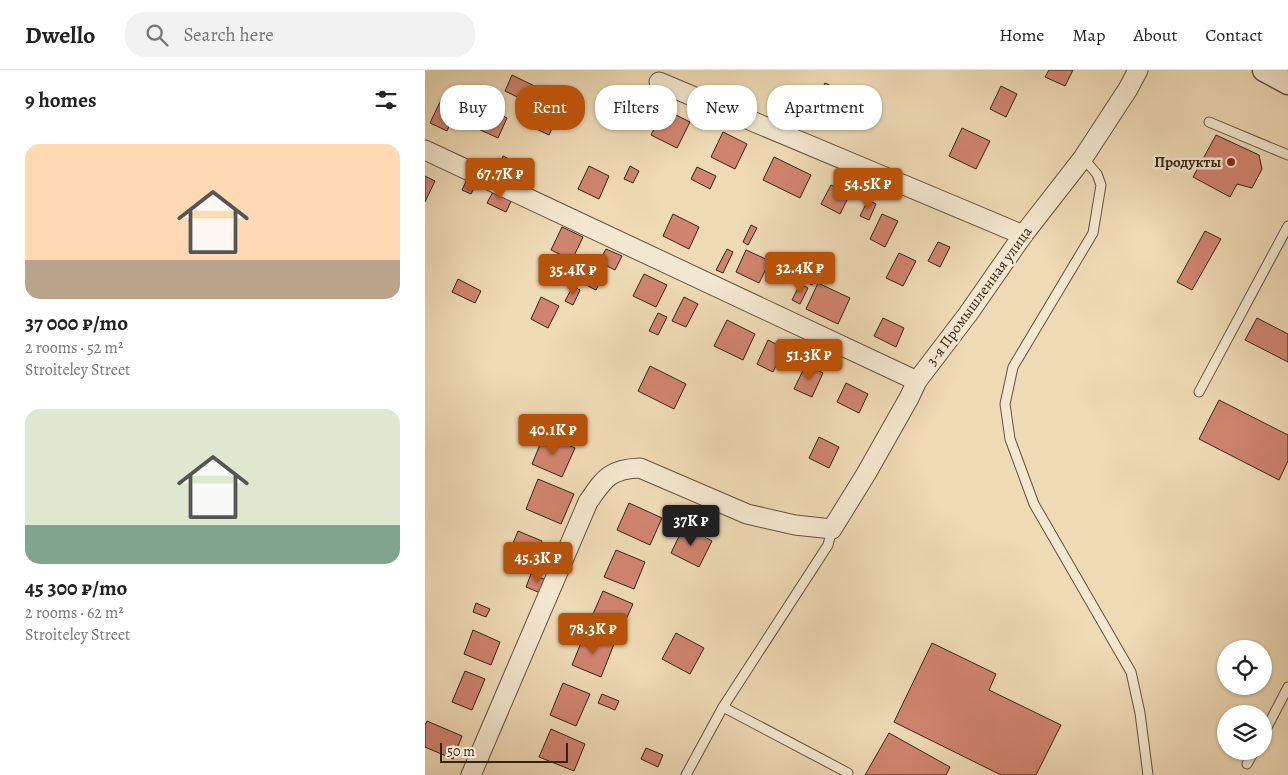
<!DOCTYPE html>
<html lang="en">
<head>
<meta charset="utf-8">
<style>
	body { margin:0; font-family:Alegreya,serif; background:#f2f2f2; color:#222; height:100vh; display:flex; flex-direction:column; font-size:19px; white-space:nowrap }
	* { box-sizing:border-box; margin:0 }
	p { font-size:16px; color:#767676 }
	.icon { flex:none; width:28px; height:28px; fill:none; stroke:currentColor; stroke-width:2; stroke-linecap:round; stroke-linejoin:round }
	.map { position:relative; flex:1; overflow:hidden }
	.sheet { display:flex; flex-direction:column; background:#fff; width:425px }
	.sheet>* { flex:none }
	.guide { position:absolute; left:15px; top:15px; width:475px; height:45px; display:flex; gap:10px }
	.controls { position:absolute; left:792px; top:570px; display:grid; gap:10px }
	.controls a { display:grid; place-items:center; width:55px; height:55px; border-radius:50%; background:#fff; box-shadow:0 1px 4px #0004; font-size:25px }
	.scale { position:absolute; left:15px; bottom:12px; width:128px; box-sizing:border-box; padding-left:5px; border:2px solid #362315; border-top:0; font-size:14px; line-height:18px; white-space:nowrap; color:#362315; -webkit-text-stroke:4px #f4e7cf; paint-order:stroke }
	.price { position:absolute; translate:-50% -42px; padding:0 11px; border-radius:5px; background:#b45309; color:#fff; font-size:16px; line-height:32px; filter:drop-shadow(0 1px 2px #0008) }
	.price::after { content:''; position:absolute; left:50%; top:30px; width:15px; height:11px; margin-left:-8px; background:inherit; clip-path:polygon(0 0,100% 0,50% 100%) }
	.price.selected { background:#222; color:#fff }
	ul { padding:0; list-style:none }
	li { display:grid; align-content:center; gap:10px; height:265px; padding:0 25px }
	li span { display:grid; place-items:center; height:155px; border-radius:15px; color:#555 }
	li>.icon { margin-inline-start:auto }
	span .icon { width:90px; height:90px; fill:#fffc; stroke-width:1 }
	li b { font-size:21px }
	h2 { display:flex; justify-content:space-between; align-items:center; height:60px; padding:0 25px; font-size:21px }
	.pill { padding:0 18px; border-radius:20px; background:#fff; box-shadow:0 1px 4px #0004; font-size:18px; line-height:45px }
	.pill.selected { background:#b45309; color:#fff }
	header { display:flex; align-items:center; gap:30px; box-sizing:border-box; height:70px; padding:0 25px; background:#fff; border-bottom:1px solid #e0e0e0 }
	header strong { font-size:24px }
	nav { display:flex; gap:28px; margin-inline-start:auto; font-size:18px }
	.search { width:350px; height:45px; background:#f2f2f2; display:flex; align-items:center; gap:12px; box-sizing:border-box; padding:0 18px; border-radius:20px; color:#767676; font-size:19px }
	main { display:flex; flex:1; min-height:0 }
	.map>svg:first-child { display:block }
</style>
</head>
<body>
<header>
<strong>Dwello</strong>
<div class="search"><svg class="icon" aria-label="search" viewBox="0 0 24 24"><circle cx="10" cy="10" r="6"/><path d="M15 15l6 6"/></svg>Search here</div>
<nav><a>Home</a><a>Map</a><a>About</a><a>Contact</a></nav>
</header>
<main>
<section class="sheet">
<h2>9 homes<svg class="icon" aria-label="filters" viewBox="0 0 24 24"><path d="M4 7h16M4 17h16"/><circle cx="9" cy="7" r="2"/><circle cx="15" cy="17" r="2"/></svg></h2>
<ul>
<li><span style="background:linear-gradient(#ffd9b3 75%,#b9a48a 0)"><svg class="icon" aria-label="home" viewBox="0 0 24 24"><path d="M3 11l9-7 9 7M6 9v11h12V9"/></svg></span><div><b>37 000 ₽/mo</b><p>2 rooms · 52 m²</p><p>Stroiteley Street</p></div></li>
<li><span style="background:linear-gradient(#dfe7d0 75%,#7fa58c 0)"><svg class="icon" aria-label="home" viewBox="0 0 24 24"><path d="M3 11l9-7 9 7M6 9v11h12V9"/></svg></span><div><b>45 300 ₽/mo</b><p>2 rooms · 62 m²</p><p>Stroiteley Street</p></div></li>
</ul>
</section>
<div class="map">
<svg width="863" height="705" viewBox="0 0 863 705">
	<rect width="100%" height="100%" fill="#eedab5"/>
	<filter id="stains"><feTurbulence type="fractalNoise" baseFrequency=".004" numOctaves="4"/><feColorMatrix values="0 0 0 0 .2 0 0 0 0 .09 0 0 0 0 .02 0 0 0 .5 -.17"/></filter>
	<radialGradient id="worn" r=".72"><stop offset=".6" stop-color="#630" stop-opacity="0"/><stop offset="1" stop-color="#630" stop-opacity=".3"/></radialGradient>
	<g fill="#d0846f" stroke="#362315">
		<path d="M624 0H648L640 16 620 7Z"/>
		<path d="M87 5 134 28 127 44 80 21Z"/>
		<path d="M400 13 425 25 412 51 388 39Z"/>
		<path d="M576 16 592 24 581 47 565 39Z"/>
		<path d="M15 32 31 40 22 61 5 53Z"/>
		<path d="M59 36 82 48 73 68 49 57Z"/>
		<path d="M239 39 265 52 252 78 226 65Z"/>
		<path d="M110 45 129 54 124 65 105 56Z"/>
		<path d="M537 58 565 71 551 99 524 86Z"/>
		<path d="M298 62 322 74 310 99 286 87Z"/>
		<path d="M791 65 834 85 837 99 827 118 812 114 805 127 768 107Z"/>
		<path d="M78 86 104 99 101 106 75 93Z"/>
		<path d="M349 87 386 105 375 128 338 110Z"/>
		<path d="M164 96 184 106 174 129 153 119Z"/>
		<path d="M205 96 214 101 208 113 199 109Z"/>
		<path d="M272 97 291 106 285 119 266 109Z"/>
		<path d="M44 105 53 110 46 124 37 120Z"/>
		<path d="M0 106 10 111 0 132Z"/>
		<path d="M406 115 425 124 415 144 396 134Z"/>
		<path d="M70 118 88 127 81 142 62 133Z"/>
		<path d="M443 130 451 134 444 150 435 146Z"/>
		<path d="M248 144 274 157 264 179 238 166Z"/>
		<path d="M457 144 473 151 460 177 445 169Z"/>
		<path d="M326 155 332 158 323 175 318 172Z"/>
		<path d="M137 157 158 167 147 190 126 180Z"/>
		<path d="M780 161 796 169 767 220 752 212Z"/>
		<path d="M513 172 525 177 515 197 503 191Z"/>
		<path d="M181 179 197 186 190 200 174 192Z"/>
		<path d="M302 179 308 182 298 203 291 200Z"/>
		<path d="M321 180 345 191 334 213 311 202Z"/>
		<path d="M474 183 491 191 478 216 461 208Z"/>
		<path d="M379 191 395 198 387 215 371 207Z"/>
		<path d="M219 204 242 215 231 237 208 226Z"/>
		<path d="M168 206 176 210 171 220 163 216Z"/>
		<path d="M33 209 56 221 50 233 27 222Z"/>
		<path d="M393 213 425 228 413 254 381 239Z"/>
		<path d="M375 214 383 218 375 234 367 230Z"/>
		<path d="M148 216 155 220 148 235 140 231Z"/>
		<path d="M116 227 134 236 123 258 106 249Z"/>
		<path d="M259 227 273 234 261 257 247 251Z"/>
		<path d="M233 243 242 247 233 265 224 261Z"/>
		<path d="M458 248 479 258 471 277 449 266Z"/>
		<path d="M832 248 863 264V292L820 270Z"/>
		<path d="M302 250 330 264 318 290 289 276Z"/>
		<path d="M343 270 359 278 348 302 332 294Z"/>
		<path d="M381 294 398 303 387 327 369 319Z"/>
		<path d="M225 296 261 314 249 339 213 321Z"/>
		<path d="M421 313 443 324 434 343 412 332Z"/>
		<path d="M794 330 863 365V391L854 410 774 369Z"/>
		<path d="M119 365 150 378 137 407 107 394Z"/>
		<path d="M394 367 414 377 404 398 384 388Z"/>
		<path d="M113 409 149 424 136 454 101 439Z"/>
		<path d="M204 433 237 448 225 475 192 460Z"/>
		<path d="M259 456 287 471 274 497 246 483Z"/>
		<path d="M93 461 117 471 108 493 84 483Z"/>
		<path d="M191 480 220 492 209 519 179 507Z"/>
		<path d="M106 504 126 512 120 525 101 517Z"/>
		<path d="M178 521 208 534 198 556 168 544Z"/>
		<path d="M51 533 65 539 61 547 48 542Z"/>
		<path d="M48 560 75 572 66 595 39 584Z"/>
		<path d="M160 563 189 574 176 607 147 595Z"/>
		<path d="M251 563 279 578 265 604 237 589Z"/>
		<path d="M507 573 571 604 564 620 636 655 611 705H576L469 652Z"/>
		<path d="M40 601 60 609 47 640 27 632Z"/>
		<path d="M138 613 165 624 151 656 125 645Z"/>
		<path d="M177 624 194 631 190 640 173 633Z"/>
		<path d="M2 651 37 666 28 689 0 677V655Z"/>
		<path d="M126 659 160 674 149 701 114 687Z"/>
		<path d="M464 663 525 697 521 705H440Z"/>
		<path d="M221 678 238 685 233 697 216 689Z"/>
	</g>
	<g fill="none" stroke-linecap="round" stroke-linejoin="round">
		<g stroke="#64513d" stroke-width="11">
			<g id="service">
				<path d="M784 52 863 85"/>
				<path d="M658 88 672 104 676 115 668 163 588 297 580 334 585 369 609 434 706 602 715 643 723 705"/>
				<path d="M774 322 863 156"/>
				<path d="M298 637 423 703"/>
				<path d="M839 663 863 617"/>
				<path d="M822 694 829 681"/>
				<path d="M261 705 298 637 403 475 407 459"/>
			</g>
		</g>
		<g stroke="#64513d" stroke-width="21">
			<g id="minor">
				<path d="M234 12 598 165"/>
				<path d="M0 80 492 311"/>
				<path d="M46 705 163 432C179 409 184 399 215 398L322 444 370 455 407 459 441 404 484 328 492 311 543 244 598 165 658 88 703 19 713 0"/>
			</g>
		</g>
		<g stroke="#64513d" stroke-width="25">
			<path id="tertiary" d="M839 0 863 13"/>
		</g>
		<use href="#service" stroke="#f4e7cf" stroke-width="9"/>
		<use href="#minor" stroke="#f4e7cf" stroke-width="19"/>
		<use href="#tertiary" stroke="#f4e7cf" stroke-width="22"/>
	</g>
	<circle fill="#8f2418" stroke="#f4e7cf" stroke-width="2" cx="806" cy="92" r="5"/>
	<g text-anchor="middle" stroke-width="5" stroke-linejoin="round" paint-order="stroke">
		<g font-size="15" font-weight="bold" fill="#362315" stroke="#f4e7cf" text-anchor="end">
			<text x="796" y="97">Продукты</text>
		</g>
		<g font-size="15" fill="#362315" stroke="#f4e7cf">
			<text transform="translate(554 226) rotate(-54)" y="5">3-я Промышленная улица</text>
		</g>
	</g>
	<rect width="100%" height="100%" filter="url(#stains)"/>
	<rect width="100%" height="100%" fill="url(#worn)"/>
</svg>
<div class="controls">
<a><svg class="icon" aria-label="locate" viewBox="0 0 24 24"><circle cx="12" cy="12" r="6"/><path d="M12 2v4M12 18v4M2 12h4M18 12h4"/></svg></a>
<a><svg class="icon" aria-label="layers" viewBox="0 0 24 24"><path d="M12 4l9 5-9 5-9-5zM3 14l9 5 9-5"/></svg></a>
</div>
<div class="scale">50 m</div>
<b class="price" style="left:75px;top:130px">67.7K ₽</b>
<b class="price" style="left:443px;top:140px">54.5K ₽</b>
<b class="price" style="left:375px;top:224px">32.4K ₽</b>
<b class="price" style="left:148px;top:226px">35.4K ₽</b>
<b class="price" style="left:384px;top:311px">51.3K ₽</b>
<b class="price" style="left:128px;top:386px">40.1K ₽</b>
<b class="price selected" style="left:266px;top:477px">37K ₽</b>
<b class="price" style="left:113px;top:514px">45.3K ₽</b>
<b class="price" style="left:168px;top:585px">78.3K ₽</b>
<div class="guide">
<a class="pill">Buy</a>
<a class="pill selected">Rent</a>
<a class="pill">Filters</a>
<a class="pill">New</a>
<a class="pill">Apartment</a>
</div>
</div>
</main>
</body>
</html>
